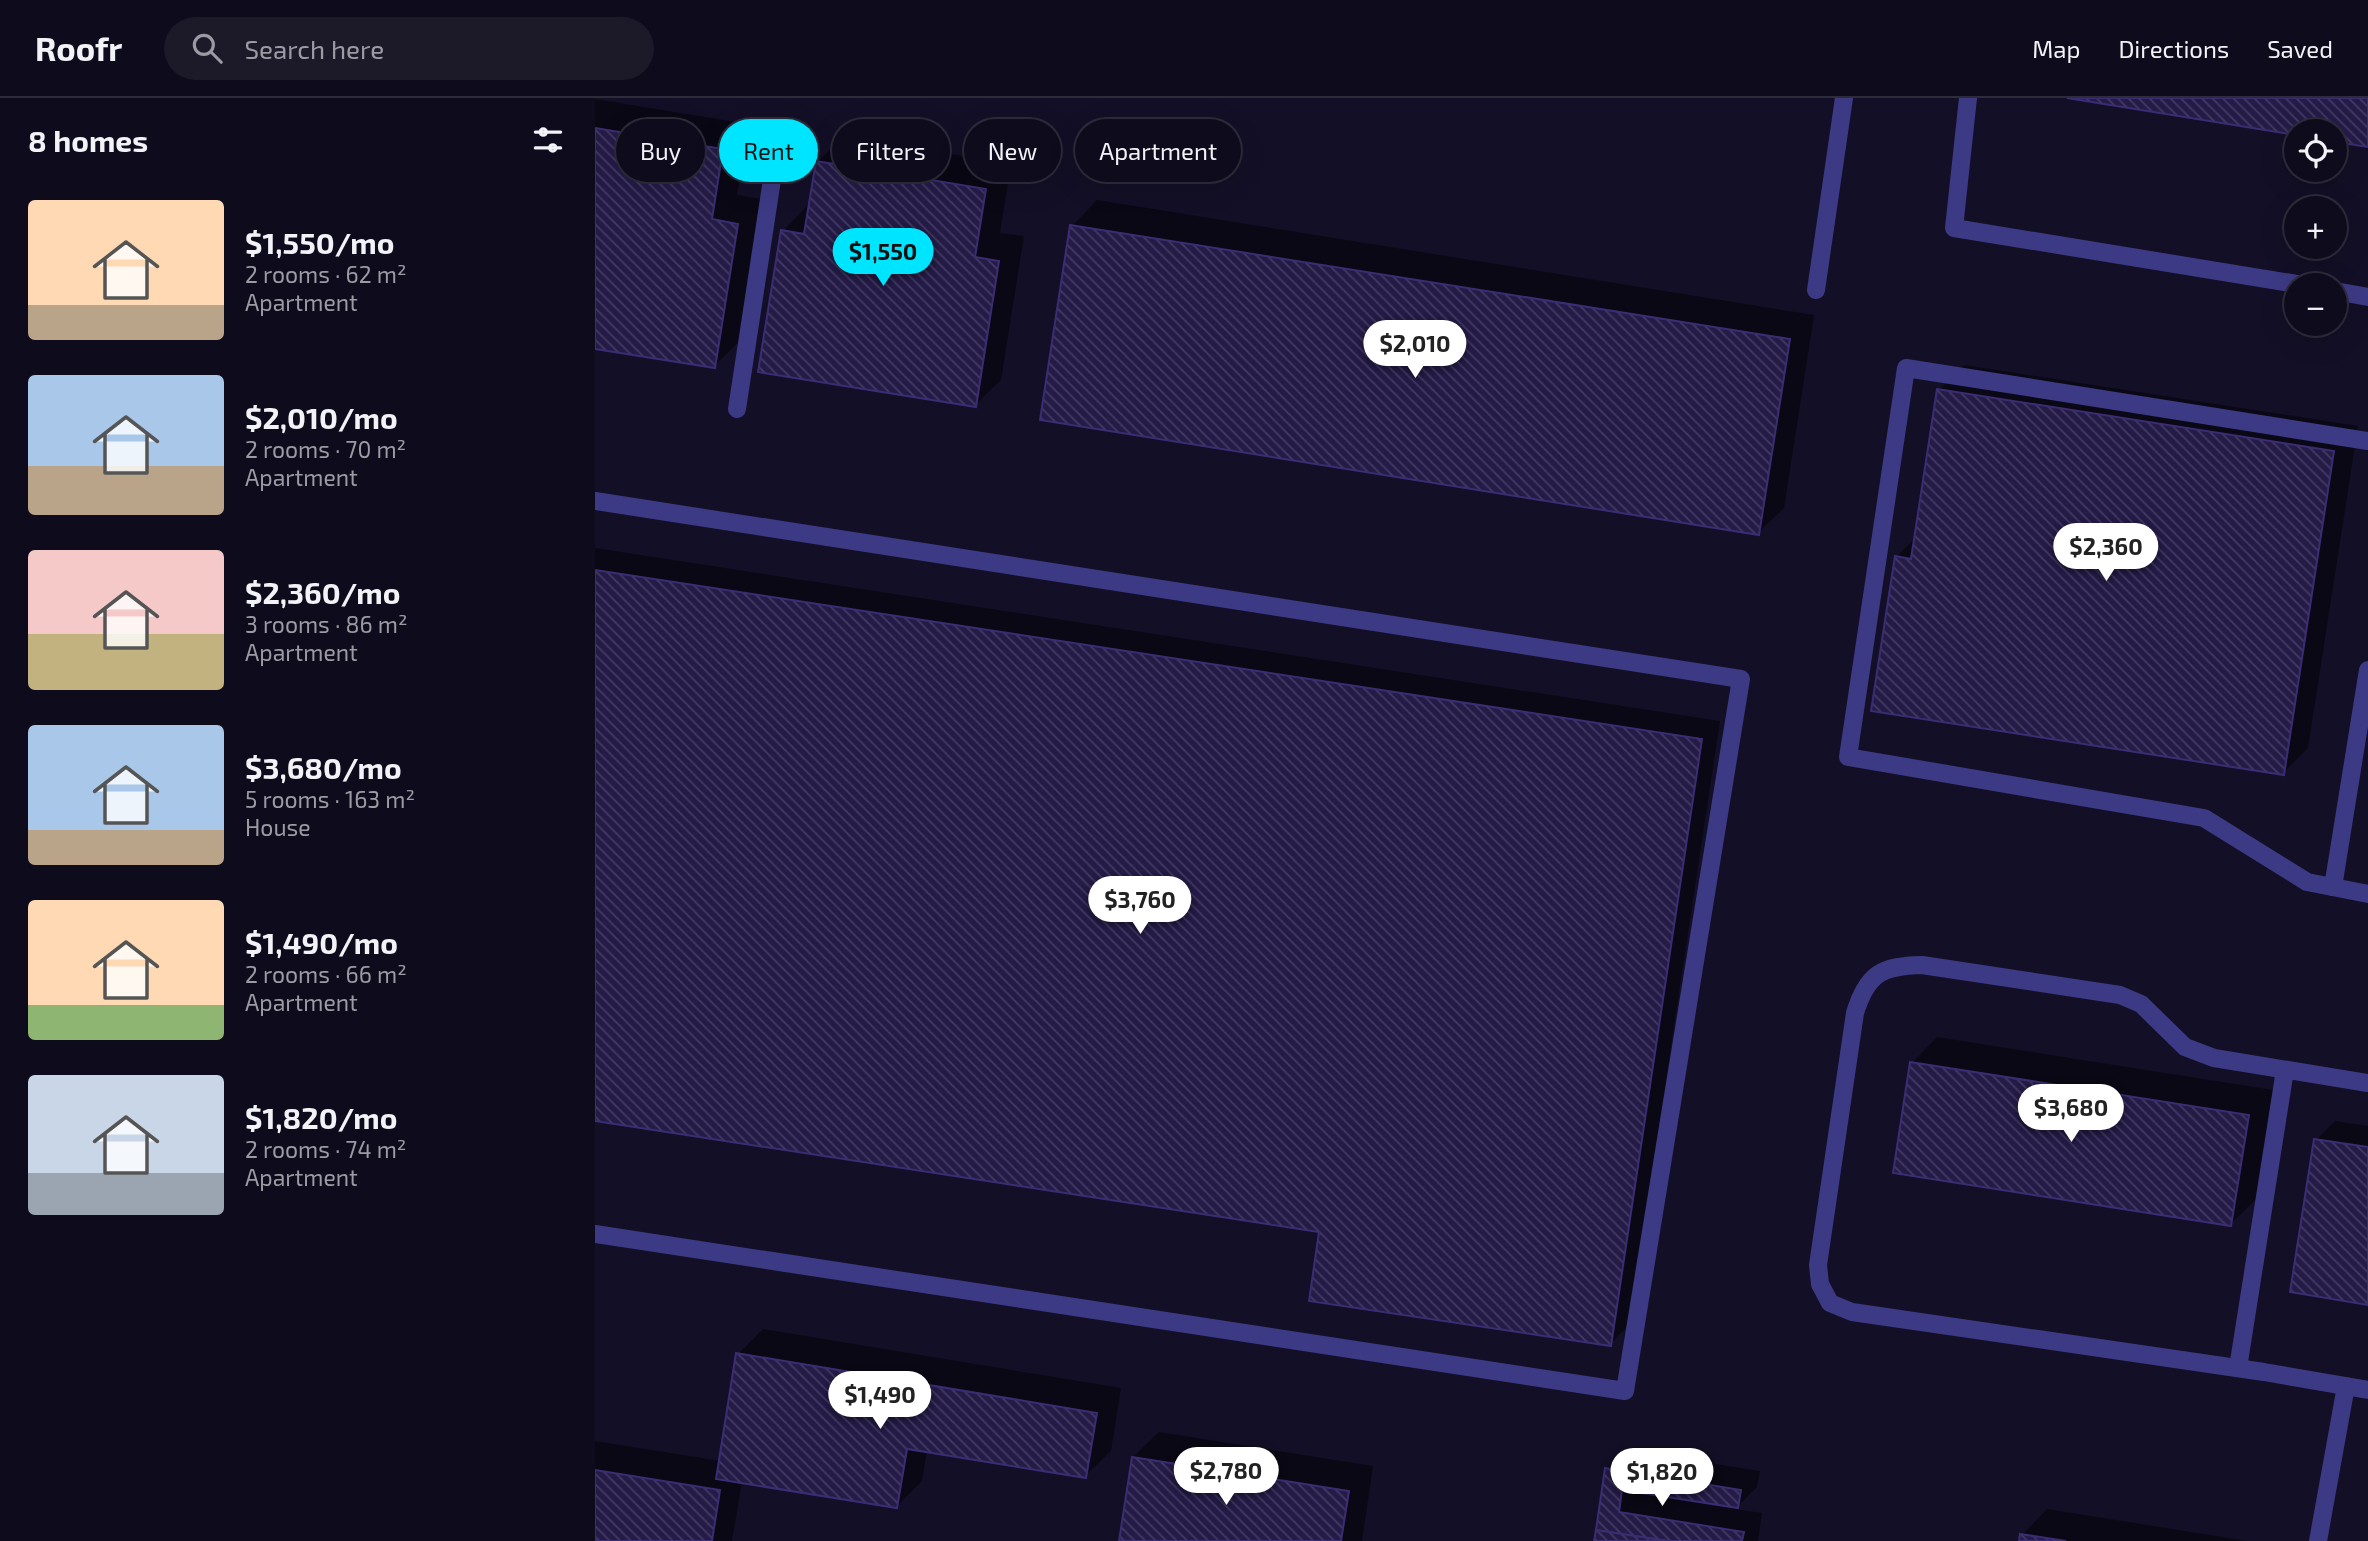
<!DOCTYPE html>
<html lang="en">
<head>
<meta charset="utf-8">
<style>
	body { margin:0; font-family:"Exo 2",sans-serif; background:#1c1929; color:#f1f3f6; height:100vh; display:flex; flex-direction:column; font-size:26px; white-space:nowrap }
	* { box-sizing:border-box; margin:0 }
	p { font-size:23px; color:#9b9ba3 }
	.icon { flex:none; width:38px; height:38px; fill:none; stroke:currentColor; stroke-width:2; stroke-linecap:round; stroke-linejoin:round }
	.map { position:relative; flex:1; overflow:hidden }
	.panel { display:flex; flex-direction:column; background:#0e0b1c; width:595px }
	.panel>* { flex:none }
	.hud { position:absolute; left:21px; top:21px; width:665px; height:63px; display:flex; gap:14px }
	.fabs { position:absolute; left:1689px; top:21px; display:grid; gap:14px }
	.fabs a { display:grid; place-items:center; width:63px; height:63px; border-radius:50%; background:#0e0b1c; box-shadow:0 7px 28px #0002,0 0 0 2px #2e2b3b; font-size:35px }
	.price { position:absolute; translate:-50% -60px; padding:0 16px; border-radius:24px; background:#fff; color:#222; font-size:23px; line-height:46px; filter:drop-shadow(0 2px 4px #0008) }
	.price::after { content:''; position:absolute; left:50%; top:42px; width:21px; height:16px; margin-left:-10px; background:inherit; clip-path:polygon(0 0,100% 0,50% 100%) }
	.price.active { background:#00e5ff; color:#111 }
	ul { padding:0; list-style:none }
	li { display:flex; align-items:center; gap:21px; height:175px; padding:0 28px }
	li span { display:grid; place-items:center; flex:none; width:196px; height:140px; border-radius:7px; color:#555 }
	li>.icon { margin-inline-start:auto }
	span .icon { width:84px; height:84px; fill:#fffc; stroke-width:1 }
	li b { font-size:30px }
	h2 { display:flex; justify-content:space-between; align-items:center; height:84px; padding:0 28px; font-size:30px }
	.chip { padding:0 24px; border-radius:32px; background:#0e0b1c; box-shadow:0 7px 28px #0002,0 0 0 2px #2e2b3b; font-size:24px; line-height:63px }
	.chip.active { background:#00e5ff; color:#111 }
	header { display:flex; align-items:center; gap:42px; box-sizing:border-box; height:98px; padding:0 35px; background:#0e0b1c; border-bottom:2px solid #2e2b3b }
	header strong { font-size:33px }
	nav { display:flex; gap:38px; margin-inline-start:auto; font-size:24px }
	.search { width:490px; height:63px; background:#1c1929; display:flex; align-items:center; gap:18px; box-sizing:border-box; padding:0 24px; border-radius:38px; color:#9b9ba3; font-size:26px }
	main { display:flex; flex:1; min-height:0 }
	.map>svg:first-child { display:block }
</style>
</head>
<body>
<header>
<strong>Roofr</strong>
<div class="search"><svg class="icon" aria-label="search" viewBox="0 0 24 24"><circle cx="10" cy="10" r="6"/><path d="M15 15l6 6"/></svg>Search here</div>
<nav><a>Map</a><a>Directions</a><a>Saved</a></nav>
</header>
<main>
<section class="panel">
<h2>8 homes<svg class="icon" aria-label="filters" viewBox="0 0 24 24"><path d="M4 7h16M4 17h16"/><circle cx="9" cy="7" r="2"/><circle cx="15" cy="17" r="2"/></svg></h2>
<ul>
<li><span style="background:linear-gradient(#ffd9b3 75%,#b9a48a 0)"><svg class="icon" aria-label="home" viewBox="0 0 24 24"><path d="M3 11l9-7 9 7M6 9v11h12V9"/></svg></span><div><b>$1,550/mo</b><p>2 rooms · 62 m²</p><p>Apartment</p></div></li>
<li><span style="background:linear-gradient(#a9c7e8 65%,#b9a48a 0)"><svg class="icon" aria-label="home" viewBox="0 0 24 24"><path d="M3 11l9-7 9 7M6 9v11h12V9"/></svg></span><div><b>$2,010/mo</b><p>2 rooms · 70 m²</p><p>Apartment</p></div></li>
<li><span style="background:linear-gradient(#f6c9c9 60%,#c2b280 0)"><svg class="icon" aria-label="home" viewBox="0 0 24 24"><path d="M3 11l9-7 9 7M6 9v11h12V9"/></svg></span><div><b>$2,360/mo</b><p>3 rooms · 86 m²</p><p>Apartment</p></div></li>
<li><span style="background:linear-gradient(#a9c7e8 75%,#b9a48a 0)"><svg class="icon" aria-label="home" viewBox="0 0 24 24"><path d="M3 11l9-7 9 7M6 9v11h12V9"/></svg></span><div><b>$3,680/mo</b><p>5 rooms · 163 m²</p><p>House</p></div></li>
<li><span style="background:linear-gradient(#ffd9b3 75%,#8fb573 0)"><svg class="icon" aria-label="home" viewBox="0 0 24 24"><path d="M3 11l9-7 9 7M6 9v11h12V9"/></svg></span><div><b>$1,490/mo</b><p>2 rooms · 66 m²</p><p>Apartment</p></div></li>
<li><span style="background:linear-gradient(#c9d6e8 70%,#9aa5b1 0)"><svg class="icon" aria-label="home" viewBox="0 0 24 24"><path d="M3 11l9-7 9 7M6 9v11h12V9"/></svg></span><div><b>$1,820/mo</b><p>2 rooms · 74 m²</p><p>Apartment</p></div></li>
</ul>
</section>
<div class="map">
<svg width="1773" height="1443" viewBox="0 0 1773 1443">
	<defs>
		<pattern id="building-back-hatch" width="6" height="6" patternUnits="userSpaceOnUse" patternTransform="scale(1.75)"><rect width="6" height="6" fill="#241b47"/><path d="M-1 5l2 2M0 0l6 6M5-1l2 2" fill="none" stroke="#433b63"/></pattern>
	</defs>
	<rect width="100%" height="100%" fill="#130f26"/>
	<g fill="#0007">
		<path d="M0 1 153 26 142 97 167 101 145 243 119 268 0 249Z"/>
		<path d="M248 38 416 66 405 135 429 138 406 282 380 307 188 133 213 107 216 108 223 64Z"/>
		<path d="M502 102 1219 217 1189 410 1163 435 477 128Z"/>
		<path d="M1369 267 1763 328 1713 650 1688 675 1301 459 1321 439 1344 292Z"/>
		<path d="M0 450 1125 623 1034 1227 1015 1246 726 1133 0 1021Z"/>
		<path d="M1342 939 1678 992 1661 1101 1636 1126 1317 965Z"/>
		<path d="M1740 1023 1773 1028V1205L1721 1042Z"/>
		<path d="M168 1231 526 1290 516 1353 490 1378 332 1352 327 1383 301 1409 147 1383 137 1443H0V1343L126 1363 143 1256Z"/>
		<path d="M564 1334 778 1368 767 1443H525L538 1359Z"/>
		<path d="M1031 1352 1165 1373 1162 1389 1140 1411 1167 1415 1163 1443H1000L1012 1371Z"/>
		<path d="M1452 1411 1652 1443H1426L1427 1437Z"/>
	</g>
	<g fill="url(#building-back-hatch)" stroke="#3b2d73" stroke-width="2">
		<path d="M1472 0H1773V49L1740 44V33H1701V37Z"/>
		<path d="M0 30 128 51 117 121 143 126 120 270 0 251Z"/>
		<path d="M221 63 391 91 380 159 404 163 381 309 163 274 186 132 209 136Z"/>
		<path d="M475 127 1195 241 1164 437 445 322Z"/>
		<path d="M1342 291 1739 353 1689 677 1276 613 1300 458 1316 461Z"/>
		<path d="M0 472 1107 641 1016 1248 714 1203 724 1134 0 1023Z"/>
		<path d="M1315 964 1654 1017 1636 1128 1298 1075Z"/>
		<path d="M1719 1041 1773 1049V1207L1695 1194Z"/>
		<path d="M141 1255 502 1315 491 1380 312 1351 302 1410 121 1381Z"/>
		<path d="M537 1359 754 1393 746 1443H524Z"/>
		<path d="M1010 1370 1146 1392 1143 1410 1027 1392 1024 1414 1149 1434 1147 1443H1073L1001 1432Z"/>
		<path d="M0 1372 125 1392 117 1443H0Z"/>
		<path d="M1001 1432 1073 1443H999Z"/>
		<path d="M1425 1436 1471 1443H1424Z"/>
	</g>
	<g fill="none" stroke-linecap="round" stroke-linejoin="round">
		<g stroke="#3d3a85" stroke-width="18">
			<path d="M1373 0 1359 130 1708 187"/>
			<path d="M1221 192 1249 0"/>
			<path d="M1740 193 1773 199"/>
			<path d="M142 311 185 29"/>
			<path d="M1773 343 1311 270 1253 659 1609 720 1712 784 1773 796"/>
			<path d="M0 403 1146 581 1030 1293 0 1136"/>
			<path d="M1738 789 1773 572"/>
			<path d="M1773 985 1619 960 1590 949 1546 906 1525 897 1327 867C1286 868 1272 876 1260 915L1223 1167 1225 1186 1235 1205 1257 1214 1669 1274 1773 1292"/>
			<path d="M1643 1270 1690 972"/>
			<path d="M1723 1443 1751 1288"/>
		</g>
	</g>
</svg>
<div class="fabs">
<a><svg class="icon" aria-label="locate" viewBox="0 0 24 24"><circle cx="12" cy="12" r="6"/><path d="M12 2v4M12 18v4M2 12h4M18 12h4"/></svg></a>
<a>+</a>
<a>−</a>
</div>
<b class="price active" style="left:288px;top:190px">$1,550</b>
<b class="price" style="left:820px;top:282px">$2,010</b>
<b class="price" style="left:1511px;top:485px">$2,360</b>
<b class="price" style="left:545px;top:838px">$3,760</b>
<b class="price" style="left:1476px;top:1046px">$3,680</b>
<b class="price" style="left:285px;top:1333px">$1,490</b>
<b class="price" style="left:631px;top:1409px">$2,780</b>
<b class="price" style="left:1067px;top:1410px">$1,820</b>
<div class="hud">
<a class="chip">Buy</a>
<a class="chip active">Rent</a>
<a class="chip">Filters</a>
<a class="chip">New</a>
<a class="chip">Apartment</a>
</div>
</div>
</main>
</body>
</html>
